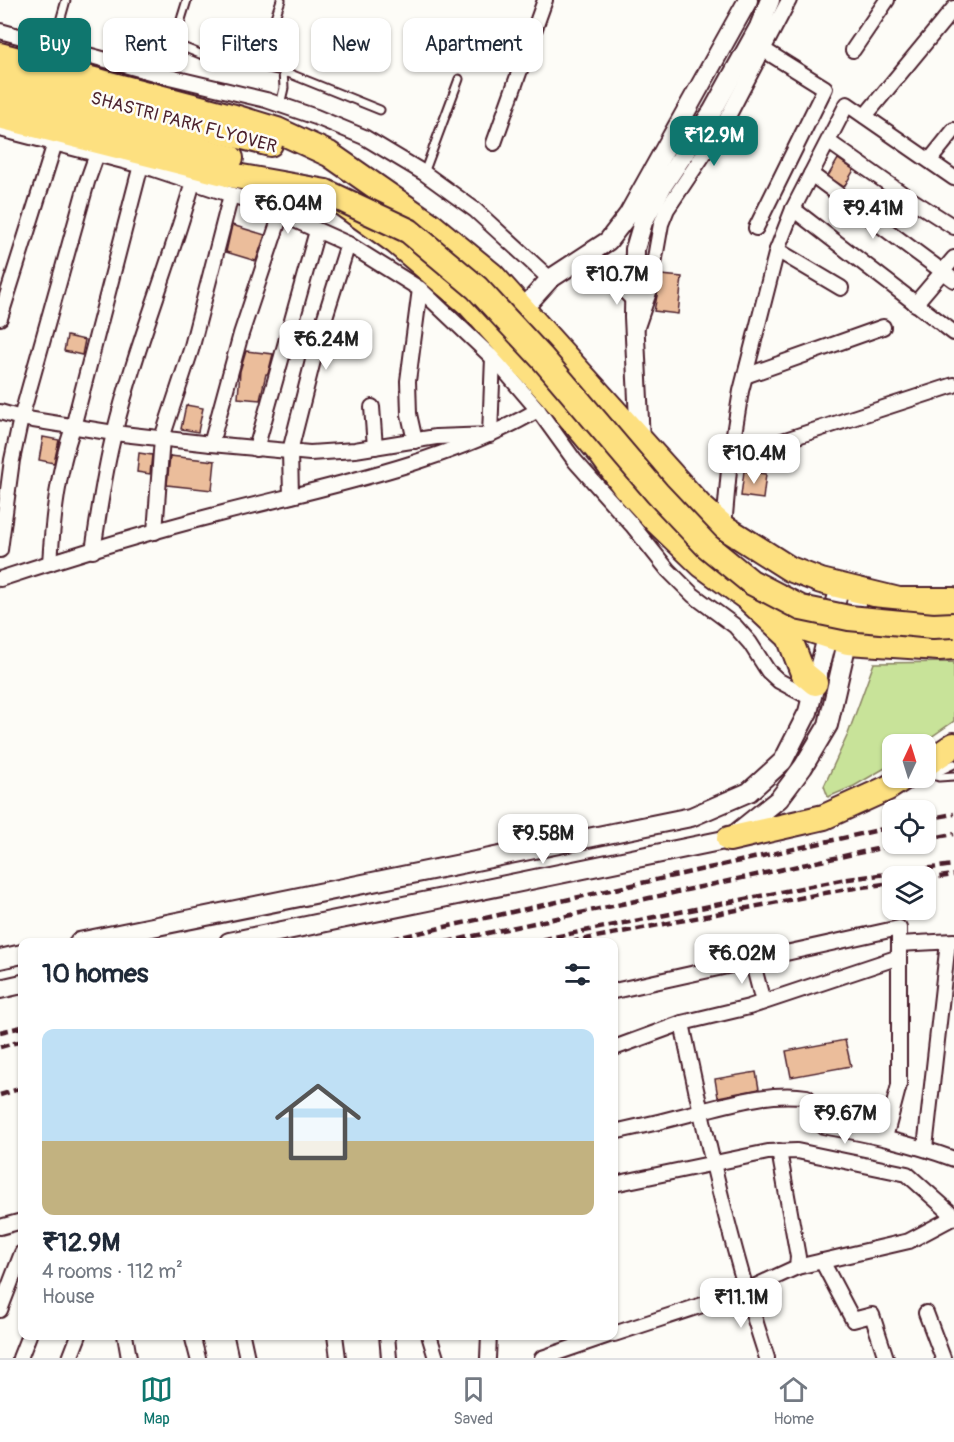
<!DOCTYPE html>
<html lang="en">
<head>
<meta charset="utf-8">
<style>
	body { margin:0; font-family:Pangolin,sans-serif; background:#f6f6f7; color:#1f2937; height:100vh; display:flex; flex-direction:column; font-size:22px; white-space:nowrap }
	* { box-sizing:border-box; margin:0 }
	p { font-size:20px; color:#747a83 }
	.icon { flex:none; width:33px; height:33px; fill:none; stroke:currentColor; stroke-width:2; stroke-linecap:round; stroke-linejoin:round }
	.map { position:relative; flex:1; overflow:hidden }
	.sheet { position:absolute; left:18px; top:938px; width:600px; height:402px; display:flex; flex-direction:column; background:#fff; border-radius:12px; box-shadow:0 2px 4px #0004 }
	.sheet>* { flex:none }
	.hud { position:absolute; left:18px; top:18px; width:600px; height:54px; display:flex; gap:12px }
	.needle { width:39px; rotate:4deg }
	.fabs { position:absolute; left:882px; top:734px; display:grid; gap:12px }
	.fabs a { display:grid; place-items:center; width:54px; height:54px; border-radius:12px; background:#fff; box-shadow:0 2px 4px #0004; font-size:30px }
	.price { position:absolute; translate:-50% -51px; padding:0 14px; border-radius:12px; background:#fff; color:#222; font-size:20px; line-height:39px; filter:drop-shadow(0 2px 3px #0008) }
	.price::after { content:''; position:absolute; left:50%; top:36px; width:18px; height:14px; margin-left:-9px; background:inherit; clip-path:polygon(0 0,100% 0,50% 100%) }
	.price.current { background:#0f766e; color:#fff }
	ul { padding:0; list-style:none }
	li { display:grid; align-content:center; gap:12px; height:318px; padding:0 24px }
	li span { display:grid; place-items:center; height:186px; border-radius:12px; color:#555 }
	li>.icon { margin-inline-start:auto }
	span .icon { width:108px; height:108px; fill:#fffc; stroke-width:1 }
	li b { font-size:26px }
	h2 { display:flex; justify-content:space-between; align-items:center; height:72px; padding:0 24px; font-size:26px }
	.tag { padding:0 21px; border-radius:12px; background:#fff; box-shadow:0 2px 4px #0004; font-size:21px; line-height:54px }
	.tag.current { background:#0f766e; color:#fff }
	.tab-bar { display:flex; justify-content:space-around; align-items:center; height:84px; border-top:2px solid #e0e1e3; background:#fff; font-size:16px; color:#747a83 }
	.tab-bar a { display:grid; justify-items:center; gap:3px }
	.tab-bar .current { color:#0f766e }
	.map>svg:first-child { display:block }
</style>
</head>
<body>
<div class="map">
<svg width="954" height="1358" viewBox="0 0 954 1358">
	<rect width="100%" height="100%" fill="#fdfcf7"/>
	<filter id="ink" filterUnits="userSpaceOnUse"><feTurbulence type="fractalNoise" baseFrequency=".0167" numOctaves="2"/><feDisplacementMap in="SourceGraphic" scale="12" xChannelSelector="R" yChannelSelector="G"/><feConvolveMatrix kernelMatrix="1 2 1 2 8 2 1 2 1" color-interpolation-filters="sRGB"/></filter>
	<g filter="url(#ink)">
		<path fill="#c8e399" stroke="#898162" stroke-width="1.5" d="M954 662V721L921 744H892V764L854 786 828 797 824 786 848 734 874 663Z"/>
		<g fill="#ebbd9b" stroke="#4a1f2b" stroke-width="1.5">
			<path d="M838 159 854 170 844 187 828 176Z"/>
			<path d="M232 225 265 235 256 261 226 252Z"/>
			<path d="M661 275 682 277 678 314 654 311Z"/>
			<path d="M67 336 85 340 82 355 64 351Z"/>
			<path d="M246 351 273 354 268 374H266L260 400 238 398 240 371Z"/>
			<path d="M186 405 203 408 198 432 181 429Z"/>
			<path d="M43 437 59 440 54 463 39 460Z"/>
			<path d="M139 453 152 455 150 474 137 472Z"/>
			<path d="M170 456 215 461 212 490 167 485Z"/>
			<path d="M744 471 766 474 763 499 741 496Z"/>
			<path d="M845 1040 851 1066 791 1077 786 1051Z"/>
			<path d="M756 1072 759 1089 718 1097 715 1079Z"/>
		</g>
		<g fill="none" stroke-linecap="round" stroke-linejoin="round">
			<g stroke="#4a1f2b" stroke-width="11">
				<g id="lane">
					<path d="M187 0C183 15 175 31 180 46L200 54 283 71 380 110"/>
					<path d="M53 46 66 0"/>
					<path d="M280 105 284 88 283 71 270 57 267 40 281 0"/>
					<path d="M424 173 459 79"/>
					<path d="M926 772 939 777 954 776"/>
					<path d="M931 775 954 764"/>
				</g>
			</g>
			<g stroke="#4a1f2b" stroke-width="18">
				<g id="street">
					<path d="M0 31 161 75 266 100 316 117 364 137 424 173 475 210 550 279"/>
					<path d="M853 50 887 0"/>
					<path d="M865 116 954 8"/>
					<path d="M0 129 154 169 259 204 348 244 420 289 497 362 538 410 575 461 632 525 668 570 693 595 735 626 750 643 768 671 779 681 811 698"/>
					<path d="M829 142 907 197 954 227"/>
					<path d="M494 143 545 0"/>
					<path d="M930 160 954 130"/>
					<path d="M811 174 954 280"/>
					<path d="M793 209 954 333"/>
					<path d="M756 228 825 88 764 50"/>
					<path d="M777 250 841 288"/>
					<path d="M915 304 954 258"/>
					<path d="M0 318 55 143"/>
					<path d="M637 327 649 292 661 224 667 209 724 124 789 0"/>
					<path d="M745 376 883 327"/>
					<path d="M372 407 375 447"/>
					<path d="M0 412 21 418 114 433 211 444 310 453 355 450 436 437 490 435 493 357"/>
					<path d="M415 441 409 414 408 381 420 289"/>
					<path d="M211 444 241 334 281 214"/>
					<path d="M256 449 317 231"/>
					<path d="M730 458 954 385"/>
					<path d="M291 496 290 451 320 333 348 244"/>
					<path d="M724 527 730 458 741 391 777 250 793 209 847 104 954 178"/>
					<path d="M155 532 162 438 191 350 231 195"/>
					<path d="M0 550 12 460 21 418 87 182 97 154"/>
					<path d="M93 551C99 512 104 473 114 434 135 349 169 267 193 182"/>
					<path d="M50 563C53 516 58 471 73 427L141 165"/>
					<path d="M0 579C73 555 148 532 223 513 325 487 447 463 538 410"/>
					<path d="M899 944 954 941"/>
					<path d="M752 960 763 1002"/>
					<path d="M614 991 899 928V1085L885 1138"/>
					<path d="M682 1023C705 1136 731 1248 767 1358"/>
					<path d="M614 1048 682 1023 749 1007 899 957"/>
					<path d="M614 1132C643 1126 672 1119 701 1111 733 1103 773 1091 807 1097 814 1106 813 1119 823 1126 867 1134 911 1143 954 1159"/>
					<path d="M925 1148 948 942"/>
					<path d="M614 1184 768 1152 797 1151 907 1174 954 1216"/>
					<path d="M0 1227 22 1221"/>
					<path d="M822 1261 853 1320 872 1315 886 1358"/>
					<path d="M797 1267 909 1241 954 1217"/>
					<path d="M0 1310 22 1253"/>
					<path d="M926 1313 943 1358"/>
					<path d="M614 1334 745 1291 797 1267 798 1257 779 1151"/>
					<path d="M125 1335 129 1358"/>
					<path d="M192 1335 198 1358"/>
					<path d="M242 1335 247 1358"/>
					<path d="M335 1335 338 1358"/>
					<path d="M387 1335 389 1358"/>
					<path d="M429 1335 436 1358"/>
					<path d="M20 1358 29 1335"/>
					<path d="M70 1358 79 1335"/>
					<path d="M488 1358 489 1335"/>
					<path d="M542 1358 609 1335"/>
				</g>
			</g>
			<g stroke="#4a1f2b" stroke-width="22">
				<g id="secondary">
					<path d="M582 260 596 263 615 279 635 299"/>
					<path d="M522 310 550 279 608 241 628 215 748 0"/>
					<path d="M640 441 634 317 635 249 643 222 663 185 712 112 759 27 770 0"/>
					<path d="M79 942 691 817 749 792 783 761 808 712 840 586"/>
					<path d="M229 942 729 839 779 799 803 767 828 725 859 590"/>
					<path d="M0 959 22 954"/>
					<path d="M0 989 22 984"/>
				</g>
			</g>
			<g stroke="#4a1f2b" stroke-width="28">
				<g id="highway">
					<path d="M0 55 231 116 277 130 329 154 431 225 492 275 700 506 724 527 790 569 821 581 899 600H954"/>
					<path d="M0 74 270 144"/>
					<path d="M0 96 231 158"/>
					<path d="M0 116 236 176 326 192 396 242 469 304 554 398 601 454 625 487 656 521 702 565 747 598 789 637 803 673 815 683"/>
					<path d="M775 613 804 628 848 642 939 648 954 647"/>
					<path d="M926 764 954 745"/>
					<path d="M729 839 824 817 888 788 905 777"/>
				</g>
			</g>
			<use href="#lane" stroke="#fdfcf7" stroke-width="7"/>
			<use href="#street" stroke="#fdfcf7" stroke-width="14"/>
			<use href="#secondary" stroke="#fdfcf7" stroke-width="18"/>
			<use href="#highway" stroke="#fde080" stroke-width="24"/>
			<g stroke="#4a1f2b" stroke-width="4.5" stroke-dasharray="9 4.5" stroke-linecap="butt">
				<path d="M926 819 954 814"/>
				<path d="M926 839 954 834"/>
				<path d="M926 879 954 875"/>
				<path d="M378 942 892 827"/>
				<path d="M446 942 904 843"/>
				<path d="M529 942 841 880 954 865"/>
				<path d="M570 942 841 890 892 883"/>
				<path d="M0 1032 22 1027"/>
				<path d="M0 1047 22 1041"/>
				<path d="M0 1095 22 1088"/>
			</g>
			<g stroke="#4a1f2b" stroke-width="28" stroke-linecap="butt">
				<path id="highway-bridge" d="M326 192 409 231 477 288 543 359 657 493 707 546 751 582 801 608 849 618 933 626 954 625"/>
			</g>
			<use href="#highway-bridge" stroke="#fde080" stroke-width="24"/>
		</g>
	</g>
	<g text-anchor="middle" stroke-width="5" stroke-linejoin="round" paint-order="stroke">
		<g font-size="18" fill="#4a1f2b" stroke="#fdfcf7">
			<text transform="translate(184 122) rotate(15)" y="6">SHASTRI PARK FLYOVER</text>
		</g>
	</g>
</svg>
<div class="fabs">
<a><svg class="needle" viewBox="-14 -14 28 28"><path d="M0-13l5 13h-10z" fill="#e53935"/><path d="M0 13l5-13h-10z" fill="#747a83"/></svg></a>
<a><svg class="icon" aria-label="locate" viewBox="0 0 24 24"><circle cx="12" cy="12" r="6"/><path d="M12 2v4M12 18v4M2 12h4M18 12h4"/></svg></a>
<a><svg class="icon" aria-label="layers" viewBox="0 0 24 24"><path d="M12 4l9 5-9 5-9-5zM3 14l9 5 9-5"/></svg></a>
</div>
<b class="price current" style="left:714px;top:167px">₹12.9M</b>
<b class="price" style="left:288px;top:235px">₹6.04M</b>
<b class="price" style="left:873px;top:240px">₹9.41M</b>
<b class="price" style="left:617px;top:306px">₹10.7M</b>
<b class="price" style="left:326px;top:371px">₹6.24M</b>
<b class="price" style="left:754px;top:485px">₹10.4M</b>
<b class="price" style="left:543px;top:865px">₹9.58M</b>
<b class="price" style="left:742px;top:985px">₹6.02M</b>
<b class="price" style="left:845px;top:1145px">₹9.67M</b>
<b class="price" style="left:741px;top:1329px">₹11.1M</b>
<div class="hud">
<a class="tag current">Buy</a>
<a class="tag">Rent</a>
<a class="tag">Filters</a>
<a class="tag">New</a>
<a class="tag">Apartment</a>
</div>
<section class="sheet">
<h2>10 homes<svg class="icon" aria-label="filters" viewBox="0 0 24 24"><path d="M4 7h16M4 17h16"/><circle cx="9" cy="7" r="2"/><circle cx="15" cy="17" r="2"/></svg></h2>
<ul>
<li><span style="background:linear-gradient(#bfe0f5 60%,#c2b280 0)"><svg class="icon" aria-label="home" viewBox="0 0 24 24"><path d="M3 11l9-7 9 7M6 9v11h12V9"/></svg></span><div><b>₹12.9M</b><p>4 rooms · 112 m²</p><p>House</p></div></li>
</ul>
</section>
</div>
<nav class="tab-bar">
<a class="current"><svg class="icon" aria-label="map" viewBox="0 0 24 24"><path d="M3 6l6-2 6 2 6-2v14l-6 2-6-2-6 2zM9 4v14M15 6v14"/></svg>Map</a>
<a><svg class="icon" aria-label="saved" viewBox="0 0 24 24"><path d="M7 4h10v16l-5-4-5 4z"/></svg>Saved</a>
<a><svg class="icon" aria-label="home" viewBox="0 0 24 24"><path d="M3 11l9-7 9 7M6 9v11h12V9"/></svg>Home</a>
</nav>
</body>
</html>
